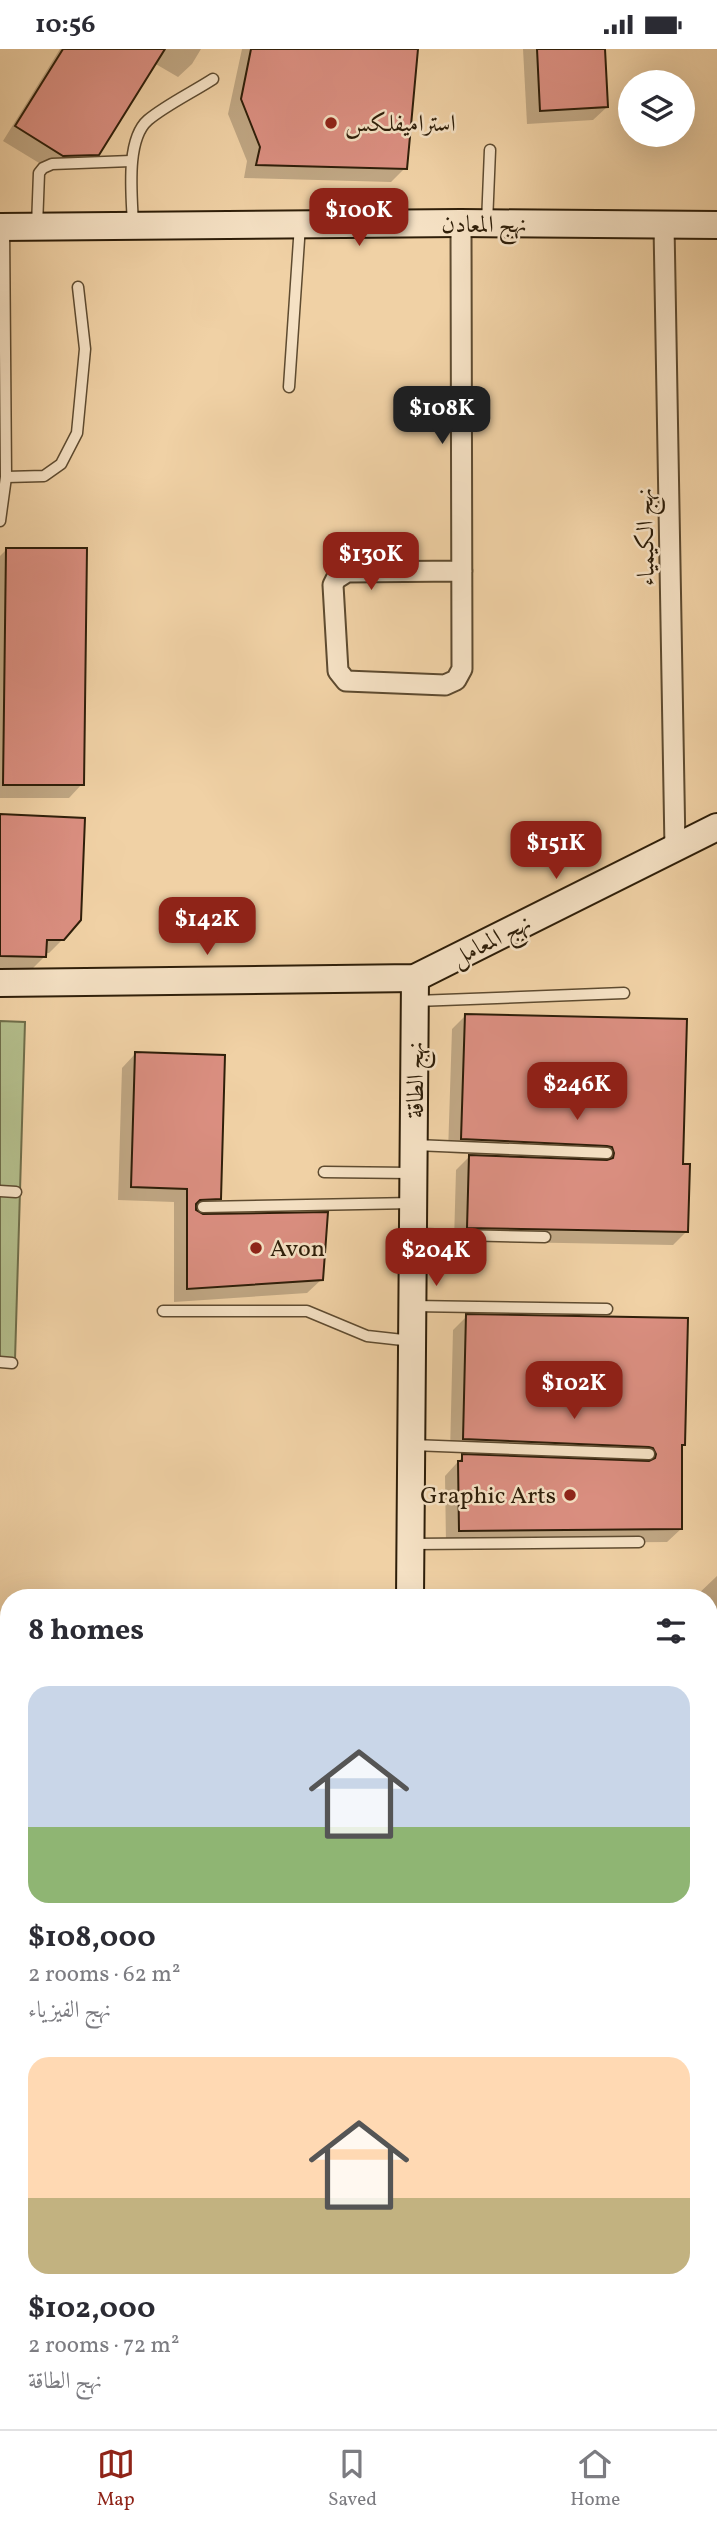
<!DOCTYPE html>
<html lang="en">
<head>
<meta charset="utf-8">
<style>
	body { margin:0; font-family:Vollkorn,Amiri,serif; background:#f7f7f7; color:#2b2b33; height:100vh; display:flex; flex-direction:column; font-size:26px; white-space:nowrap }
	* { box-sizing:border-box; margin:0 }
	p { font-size:23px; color:#7c7c81 }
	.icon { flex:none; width:38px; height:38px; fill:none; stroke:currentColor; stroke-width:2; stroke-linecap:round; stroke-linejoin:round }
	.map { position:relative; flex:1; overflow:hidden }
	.details { position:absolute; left:0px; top:1540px; width:718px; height:840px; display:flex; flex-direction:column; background:#fff; border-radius:28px 28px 0 0; box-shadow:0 7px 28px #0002 }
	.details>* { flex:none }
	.fabs { position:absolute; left:618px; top:21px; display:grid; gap:14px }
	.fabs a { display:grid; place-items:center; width:77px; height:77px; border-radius:50%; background:#fff; box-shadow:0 7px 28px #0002; font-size:35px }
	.price { position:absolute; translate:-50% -60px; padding:0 16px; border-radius:14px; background:#8f2418; color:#fff; font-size:23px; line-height:46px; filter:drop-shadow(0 2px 4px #0008) }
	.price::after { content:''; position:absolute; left:50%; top:42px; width:21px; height:16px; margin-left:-10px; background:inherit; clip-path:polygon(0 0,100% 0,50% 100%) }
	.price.active { background:#222; color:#fff }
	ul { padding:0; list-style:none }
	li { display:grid; align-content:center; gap:14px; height:371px; padding:0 28px }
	li span { display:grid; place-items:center; height:217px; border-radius:21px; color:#555 }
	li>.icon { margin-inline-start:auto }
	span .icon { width:126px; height:126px; fill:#fffc; stroke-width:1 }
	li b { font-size:30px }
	h2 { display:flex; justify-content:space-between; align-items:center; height:84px; padding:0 28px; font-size:30px }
	.status { display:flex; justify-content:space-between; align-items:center; height:49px; padding:0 35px; background:#fff; direction:ltr }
	.status svg { height:19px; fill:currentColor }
	.menu { display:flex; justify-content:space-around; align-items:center; height:98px; border-top:2px solid #e1e1e2; background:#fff; font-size:19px; color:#7c7c81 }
	.menu a { display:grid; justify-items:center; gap:4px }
	.menu .active { color:#8f2418 }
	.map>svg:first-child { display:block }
</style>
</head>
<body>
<div class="status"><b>10:56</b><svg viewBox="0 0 49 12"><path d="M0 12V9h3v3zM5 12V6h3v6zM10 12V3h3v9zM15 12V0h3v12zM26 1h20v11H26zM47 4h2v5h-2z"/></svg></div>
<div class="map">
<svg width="717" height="2380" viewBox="0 0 717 2380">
	<rect width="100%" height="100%" fill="#f0d1a5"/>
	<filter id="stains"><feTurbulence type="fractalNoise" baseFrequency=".00286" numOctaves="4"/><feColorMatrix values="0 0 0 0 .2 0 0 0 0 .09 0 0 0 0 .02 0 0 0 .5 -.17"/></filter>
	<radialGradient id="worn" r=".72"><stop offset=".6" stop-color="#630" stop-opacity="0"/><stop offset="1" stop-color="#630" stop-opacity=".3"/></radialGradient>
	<g fill="#b3bd8b" stroke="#706e4a" stroke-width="2">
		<path d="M0 972 25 973 15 1311H0Z"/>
		<path d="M221 2371H414L423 2380H213Z"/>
	</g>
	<g fill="#0003">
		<path d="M60 0H201L192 15 178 28 154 14 98 105 84 119 49 120 3 92Z"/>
		<path d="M242 0H416L405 119 391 133 244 129 247 112 228 65Z"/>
		<path d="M523 0H603L607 58 593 71 527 75Z"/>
		<path d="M7 500 82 735 69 749H0V507Z"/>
		<path d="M0 767 63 890 49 904H44V908L31 921 0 920Z"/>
		<path d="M465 967 681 1116 687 1182 673 1196 454 1192 456 1121 472 1105 448 1104 452 980Z"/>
		<path d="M135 1005 219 1149 205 1163 197 1164 321 1231 307 1244 174 1253V1153L118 1151 122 1019Z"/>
		<path d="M467 1267 683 1395 681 1398V1480L667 1493 446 1495 445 1427 466 1404H450L453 1281Z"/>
		<path d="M717 1527V1617L709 1608V1549H694Z"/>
		<path d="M709 2075 717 2082V2253L709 2246Z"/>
	</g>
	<g fill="#db8f81" stroke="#2e1e09" stroke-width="2">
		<path d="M63 0H165L99 106 63 107 15 77Z"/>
		<path d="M251 0H418L407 120 256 116 260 98 241 50Z"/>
		<path d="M537 0H605L608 58 540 62Z"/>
		<path d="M6 499H87L84 736H3Z"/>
		<path d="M0 765 85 769 81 871 64 891H47L46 908 0 907Z"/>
		<path d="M465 965 687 970 683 1115H690L688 1183 467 1179 469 1106 607 1111 613 1109 614 1104 612 1098 607 1097 461 1090Z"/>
		<path d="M135 1003 225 1006 221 1150 200 1151 196 1155V1161L203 1165 328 1163 323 1231 187 1240V1140L131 1138Z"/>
		<path d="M466 1265 688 1269 685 1396H682V1480L459 1482 458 1412H462V1405L649 1412 655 1409 656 1405 653 1399 649 1398 463 1390Z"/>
	</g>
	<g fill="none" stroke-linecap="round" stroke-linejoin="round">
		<g stroke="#5e4b30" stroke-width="13">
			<g id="lane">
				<path d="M487 174 490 101"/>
				<path d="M133 176C132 148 125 91 148 71 166 56 193 43 213 30"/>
				<path d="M37 177 39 124 43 119 52 115 131 112"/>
				<path d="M289 338 300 176"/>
				<path d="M6 428 44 427 61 415 77 384 85 300 78 238"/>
				<path d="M0 472 6 428 4 178"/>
				<path d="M416 952 624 944"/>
				<path d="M415 1096 607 1104"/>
				<path d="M324 1123 411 1124"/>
				<path d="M0 1142 16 1143"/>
				<path d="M203 1158 413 1154"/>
				<path d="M414 1185 545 1188"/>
				<path d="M413 1257 607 1260"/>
				<path d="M163 1262H307L367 1287 412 1292"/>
				<path d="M0 1313 12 1314"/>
				<path d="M412 1396 649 1405"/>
				<path d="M411 1495 639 1493"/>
				<path d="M0 1802 4 1800 9 1801"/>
			</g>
		</g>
		<g stroke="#5e4b30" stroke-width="23">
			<g id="street">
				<path d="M461 174 462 620 456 631 445 636 346 632 338 622 333 536 336 530 347 523 462 522"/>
				<path d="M664 176 675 799"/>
			</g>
		</g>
		<g stroke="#2e1e09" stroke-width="30">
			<g id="secondary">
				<path d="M0 178 461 174 717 176"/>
				<path d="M0 934 415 929 717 778"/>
				<path d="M410 1549 415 929"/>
				<path d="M709 1753 717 1751"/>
			</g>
		</g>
		<use href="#lane" stroke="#f5e1c4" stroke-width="10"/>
		<use href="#street" stroke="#f5e1c4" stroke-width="19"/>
		<use href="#secondary" stroke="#f5e1c4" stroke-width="26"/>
	</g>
	<g fill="#8f2418" stroke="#f5e1c4" stroke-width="2.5">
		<circle cx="331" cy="74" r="7"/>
		<circle cx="256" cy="1199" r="7"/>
		<circle cx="570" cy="1446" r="7"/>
	</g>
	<g text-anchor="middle" stroke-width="5" stroke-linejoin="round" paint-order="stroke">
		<g font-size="24" fill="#2e1e09" stroke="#f5e1c4" text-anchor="start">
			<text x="345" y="82">استراميفلكس</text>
			<text x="270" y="1207">Avon</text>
			<text x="556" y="1454" text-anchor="end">Graphic Arts</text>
		</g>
		<g font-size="24" fill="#2e1e09" stroke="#f5e1c4">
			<text x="484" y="183">نهج المعادن</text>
			<text transform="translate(645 488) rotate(-91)" y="8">نهج الكيمياء</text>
			<text transform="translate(491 891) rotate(-27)" y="8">نهج المعامل</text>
			<text transform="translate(415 1031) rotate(-90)" y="8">نهج الطاقة</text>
		</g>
	</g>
	<rect width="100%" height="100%" filter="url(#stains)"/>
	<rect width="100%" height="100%" fill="url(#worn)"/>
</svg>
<div class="fabs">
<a><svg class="icon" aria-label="layers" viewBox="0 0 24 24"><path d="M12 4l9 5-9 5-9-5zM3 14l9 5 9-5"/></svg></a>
</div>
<b class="price" style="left:359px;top:199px">$100K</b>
<b class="price active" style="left:442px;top:397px">$108K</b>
<b class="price" style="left:371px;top:543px">$130K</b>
<b class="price" style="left:556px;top:832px">$151K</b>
<b class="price" style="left:207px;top:908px">$142K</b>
<b class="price" style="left:577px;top:1073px">$246K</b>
<b class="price" style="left:436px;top:1239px">$204K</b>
<b class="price" style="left:574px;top:1372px">$102K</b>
<section class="details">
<h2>8 homes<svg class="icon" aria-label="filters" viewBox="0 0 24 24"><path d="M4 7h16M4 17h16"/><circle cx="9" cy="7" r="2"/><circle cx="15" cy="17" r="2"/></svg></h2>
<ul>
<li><span style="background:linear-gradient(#c9d6e8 65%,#8fb573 0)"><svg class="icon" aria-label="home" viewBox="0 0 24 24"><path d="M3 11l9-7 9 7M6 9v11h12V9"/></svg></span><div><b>$108,000</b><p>2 rooms · 62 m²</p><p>نهج الفيزياء</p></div></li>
<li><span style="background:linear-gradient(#ffd9b3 65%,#c2b280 0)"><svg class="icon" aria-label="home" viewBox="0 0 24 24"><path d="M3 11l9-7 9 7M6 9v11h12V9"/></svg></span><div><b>$102,000</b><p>2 rooms · 72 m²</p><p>نهج الطاقة</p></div></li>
</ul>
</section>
</div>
<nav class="menu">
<a class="active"><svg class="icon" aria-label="map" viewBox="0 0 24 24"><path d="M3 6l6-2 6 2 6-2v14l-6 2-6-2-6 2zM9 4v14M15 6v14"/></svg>Map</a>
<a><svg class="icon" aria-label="saved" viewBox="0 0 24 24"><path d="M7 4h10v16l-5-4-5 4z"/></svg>Saved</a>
<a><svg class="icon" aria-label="home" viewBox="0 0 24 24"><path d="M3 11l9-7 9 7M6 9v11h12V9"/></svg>Home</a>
</nav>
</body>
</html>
